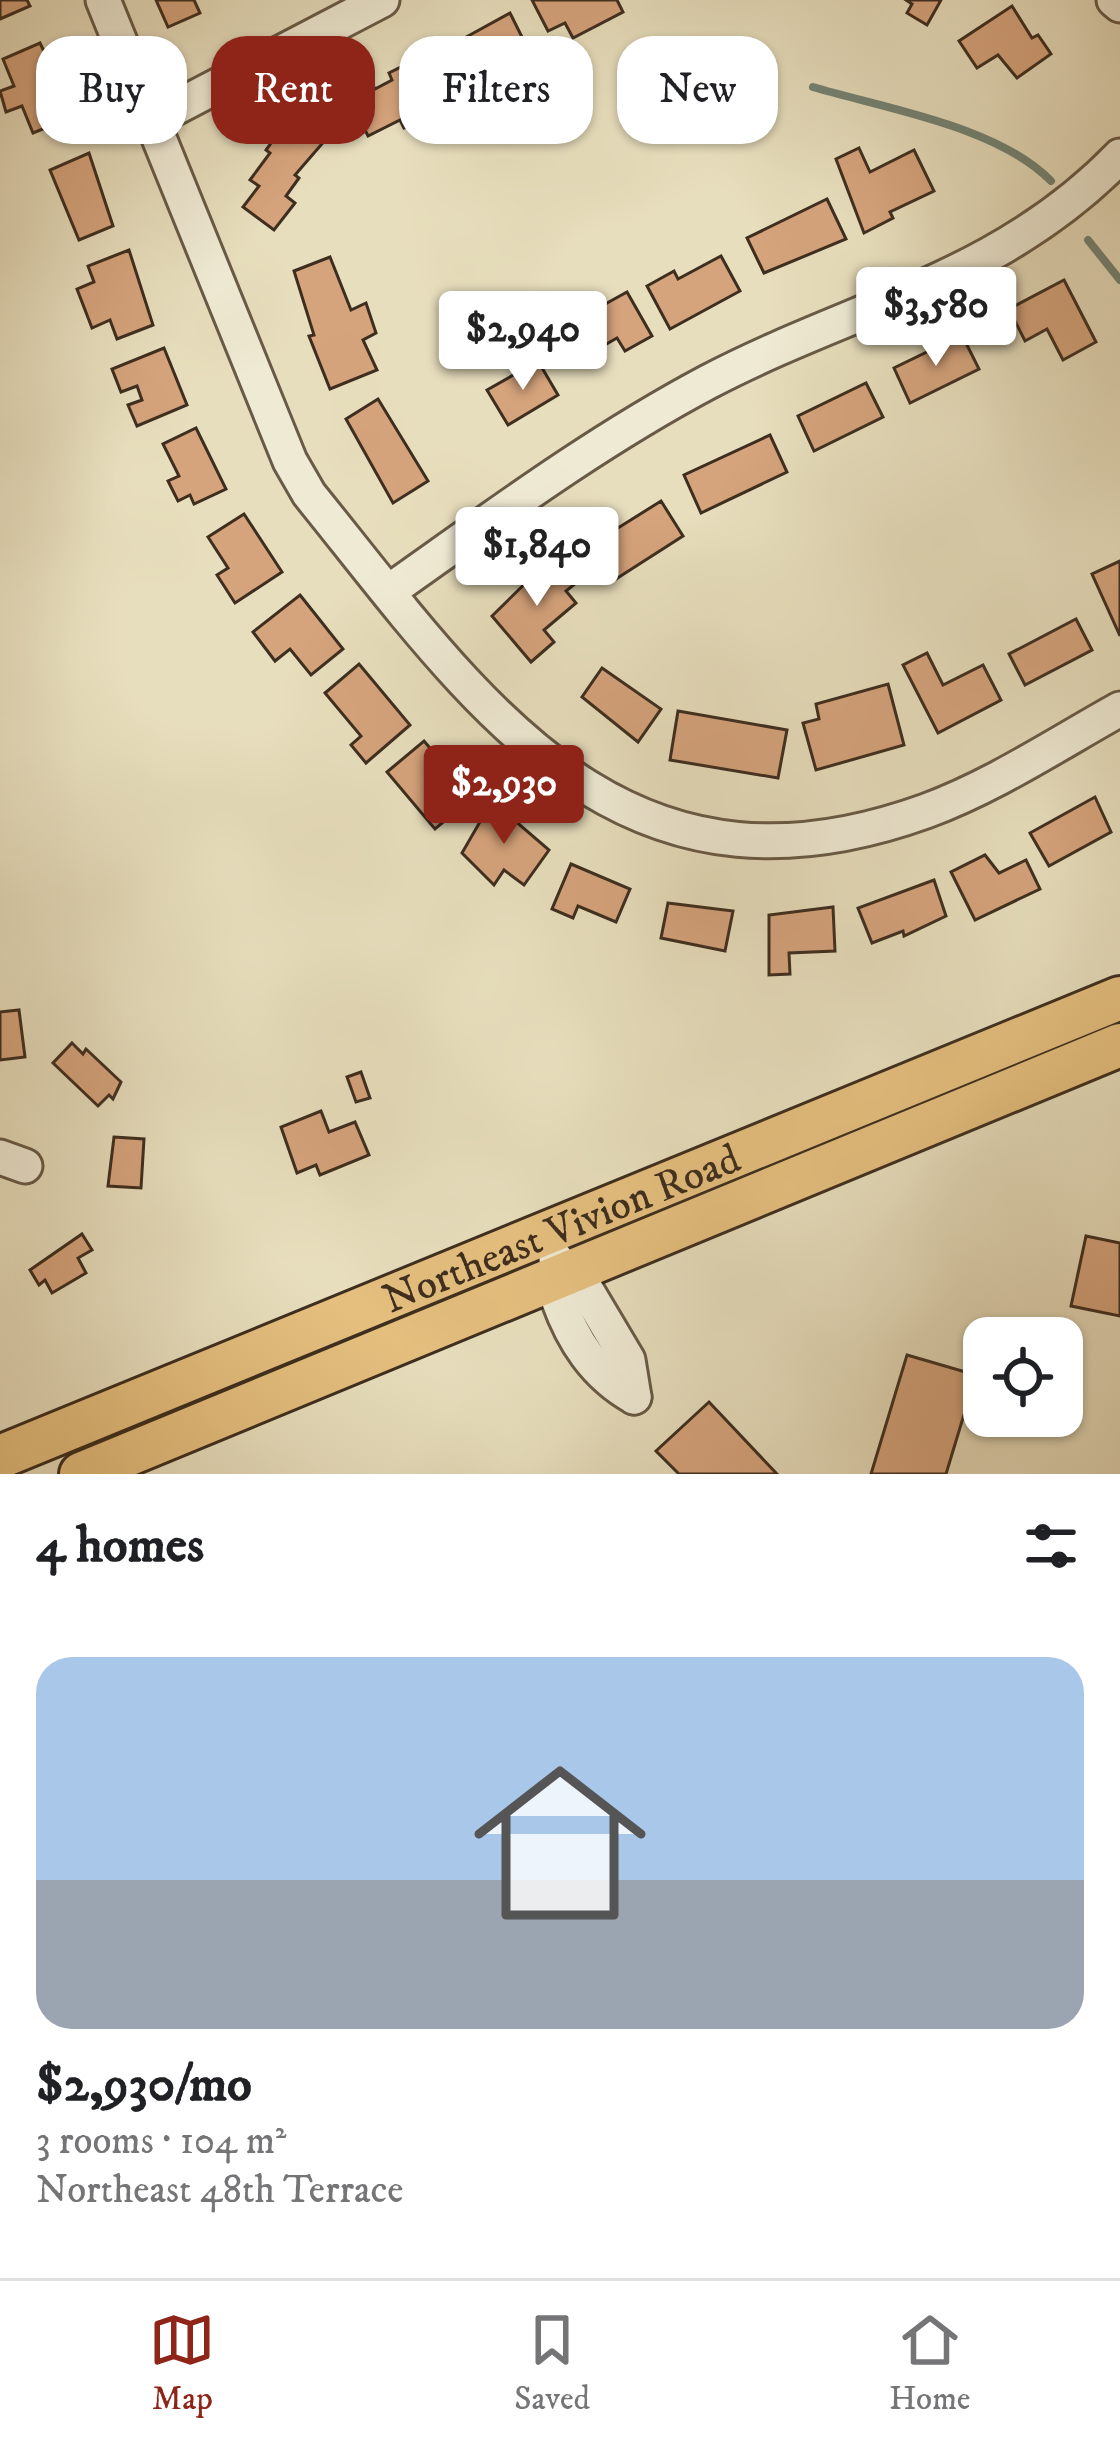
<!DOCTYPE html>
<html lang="en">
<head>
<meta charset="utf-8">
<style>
	body { margin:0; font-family:"IM FELL DW Pica",serif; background:#f6f6f6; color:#202124; height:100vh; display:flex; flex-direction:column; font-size:45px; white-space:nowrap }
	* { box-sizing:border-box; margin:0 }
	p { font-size:39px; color:#757577 }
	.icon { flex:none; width:66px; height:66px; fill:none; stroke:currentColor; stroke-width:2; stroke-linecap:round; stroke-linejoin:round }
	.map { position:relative; height:1474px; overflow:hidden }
	.drawer { display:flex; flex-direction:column; background:#fff; flex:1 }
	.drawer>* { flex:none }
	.banner { position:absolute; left:36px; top:36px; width:1050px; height:108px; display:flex; gap:24px }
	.buttons { position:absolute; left:963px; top:1317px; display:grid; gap:24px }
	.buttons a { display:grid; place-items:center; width:120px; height:120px; border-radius:24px; background:#fff; box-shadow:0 3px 9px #0004; font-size:60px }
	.price { position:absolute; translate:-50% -102px; padding:0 27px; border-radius:12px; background:#fff; color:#222; font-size:39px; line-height:78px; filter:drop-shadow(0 3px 6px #0008) }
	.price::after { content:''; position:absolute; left:50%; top:72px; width:36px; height:27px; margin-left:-18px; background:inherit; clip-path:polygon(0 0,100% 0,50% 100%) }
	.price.current { background:#8f2418; color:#fff }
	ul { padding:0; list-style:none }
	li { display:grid; align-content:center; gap:24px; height:636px; padding:0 36px }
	li span { display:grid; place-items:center; height:372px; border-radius:36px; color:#555 }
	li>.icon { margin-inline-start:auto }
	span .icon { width:216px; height:216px; fill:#fffc; stroke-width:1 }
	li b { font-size:51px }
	h2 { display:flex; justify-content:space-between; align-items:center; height:144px; padding:0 36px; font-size:51px }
	.pill { padding:0 42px; border-radius:36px; background:#fff; box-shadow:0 3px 9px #0004; font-size:42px; line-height:108px }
	.pill.current { background:#8f2418; color:#fff }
	.dock { display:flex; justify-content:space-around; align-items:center; height:168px; border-top:3px solid #e0e0e0; background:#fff; font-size:33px; color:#757577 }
	.dock a { display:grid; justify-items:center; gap:6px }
	.dock .current { color:#8f2418 }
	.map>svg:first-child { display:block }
</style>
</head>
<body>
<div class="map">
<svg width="1120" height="1474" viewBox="0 0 1120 1474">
	<rect width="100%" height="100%" fill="#e7debd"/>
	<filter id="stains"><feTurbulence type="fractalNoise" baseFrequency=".00167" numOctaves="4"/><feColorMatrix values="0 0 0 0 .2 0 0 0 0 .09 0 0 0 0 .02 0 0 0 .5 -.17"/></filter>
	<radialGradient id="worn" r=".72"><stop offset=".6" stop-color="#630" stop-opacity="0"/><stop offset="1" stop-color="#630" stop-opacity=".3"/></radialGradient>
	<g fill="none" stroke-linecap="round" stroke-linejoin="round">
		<g stroke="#738374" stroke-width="8">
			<path d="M813 87C887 109 997 126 1051 181"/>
			<path d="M1088 240 1120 280"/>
		</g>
	</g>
	<g fill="#d5a37c" stroke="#3e2e1f" stroke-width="3">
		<path d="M0 0H27L30 6 0 19Z"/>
		<path d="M156 0H194L200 13 168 27Z"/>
		<path d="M532 0H617L623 12 573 38 565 23 548 31Z"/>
		<path d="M906 0H941L927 25 907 13 912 4Z"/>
		<path d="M1012 6 1032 38 1038 35 1051 54 1017 78 998 55 977 68 959 41Z"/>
		<path d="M510 13 528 49 464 78 448 47Z"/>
		<path d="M40 43 75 116 33 133 22 106 6 112 0 91 14 86 3 59Z"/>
		<path d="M425 55 446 97 419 110 424 119 404 128 400 120 368 136 347 94 371 82 375 89 392 80 389 73Z"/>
		<path d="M293 113 327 138 295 175 299 178 286 196 295 203 274 230 243 207 259 186 250 180 270 153 266 150Z"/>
		<path d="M859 148 870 172 914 150 934 191 890 212 893 218 864 233 836 159Z"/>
		<path d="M89 153 113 226 79 240 50 170Z"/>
		<path d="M827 199 846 239 764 273 747 238Z"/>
		<path d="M129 250 153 325 117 339 110 320 92 328 77 289 94 282 88 266Z"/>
		<path d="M721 256 740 291 670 329 647 286 674 271 678 279Z"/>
		<path d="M330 257 351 310 366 303 376 333 363 340 377 370 330 389 309 336 314 335 294 271Z"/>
		<path d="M1064 280 1096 342 1063 360 1047 329 1025 341 1009 309Z"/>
		<path d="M627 292 652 336 625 351 617 338 580 359 563 330 577 322 569 308 591 295 598 308Z"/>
		<path d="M962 335 979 369 910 403 894 368Z"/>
		<path d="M164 348 187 405 137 426 128 405 142 400 137 386 121 392 112 369Z"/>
		<path d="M538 361 558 395 508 425 487 390Z"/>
		<path d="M866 383 883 417 814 451 798 416Z"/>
		<path d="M378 399 428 481 393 503 346 419Z"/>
		<path d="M196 428 226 489 194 504 190 495 178 501 168 481 179 476 163 444Z"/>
		<path d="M770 435 787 472 701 513 684 475Z"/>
		<path d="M661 501 683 536 616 579 587 534 612 518 618 528Z"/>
		<path d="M244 514 282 572 235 603 217 575 228 568 208 537Z"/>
		<path d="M553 556 576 583 566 591 576 603 544 630 554 642 531 662 492 616Z"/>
		<path d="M1120 561V636L1092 574Z"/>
		<path d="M300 595 343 649 311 675 290 649 275 661 253 632Z"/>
		<path d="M1076 619 1092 650 1025 685 1009 654Z"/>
		<path d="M927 653 943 685 983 665 1001 700 938 733 903 665Z"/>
		<path d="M359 664 410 725 366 763 351 745 361 736 325 693Z"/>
		<path d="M602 668 661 709 638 742 582 697Z"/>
		<path d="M888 684 904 745 816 770 803 723 819 719 816 704Z"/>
		<path d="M678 711 787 730 778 778 670 760Z"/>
		<path d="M424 741 472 798 435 829 387 772Z"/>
		<path d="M1095 797 1111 832 1049 866 1030 833Z"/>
		<path d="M492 801 549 850 524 885 504 870 494 885 462 853Z"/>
		<path d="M985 855 999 873 1026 860 1040 889 975 920 951 872Z"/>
		<path d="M571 864 630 889 616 922 578 906 573 918 552 909Z"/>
		<path d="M934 880 946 916 904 936 903 931 872 943 858 908Z"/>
		<path d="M668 903 733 911 725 951 661 938Z"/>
		<path d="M833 907 835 951 789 953 790 974 769 975V915Z"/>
		<path d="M19 1010 25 1057 0 1060V1012Z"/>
		<path d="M72 1043 83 1054 86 1049 121 1082 113 1099 109 1095 98 1106 53 1063Z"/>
		<path d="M361 1072 370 1098 356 1102 347 1077Z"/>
		<path d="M321 1111 329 1132 355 1122 369 1155 320 1175 316 1165 297 1173 281 1127Z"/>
		<path d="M114 1137 144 1139 141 1188 108 1186Z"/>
		<path d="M82 1234 92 1250 78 1258 86 1273 52 1293 45 1280 39 1285 30 1270Z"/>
		<path d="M1086 1236 1120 1243V1316L1071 1306Z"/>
		<path d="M907 1355 976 1375 946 1474H871Z"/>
		<path d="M709 1402 777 1474H679L656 1451Z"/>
	</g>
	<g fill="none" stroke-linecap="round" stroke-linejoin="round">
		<g stroke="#685a46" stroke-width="39">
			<g id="minor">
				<path d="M103 0 290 461 309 494C478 703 618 922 926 811 994 786 1057 744 1120 709"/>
				<path d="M1114 0 1120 5"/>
				<path d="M152 120 382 0"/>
				<path d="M388 592C493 518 595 442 708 382 855 305 1000 280 1120 156"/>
				<path d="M0 1157 25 1166"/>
				<path d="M556 1259 563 1276 584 1286 628 1360 634 1397"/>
				<path d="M563 1276 558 1299C573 1341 595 1375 634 1397"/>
			</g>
		</g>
		<g stroke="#3e2e1f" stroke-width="48">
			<g id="major">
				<path id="s1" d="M0 1457 1120 998"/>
				<path d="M81 1474 1120 1045"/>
			</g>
		</g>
		<use href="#minor" stroke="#efead4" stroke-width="33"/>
		<use href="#major" stroke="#e4bf7e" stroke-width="42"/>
	</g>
	<g text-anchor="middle" stroke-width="10" stroke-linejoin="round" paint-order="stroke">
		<g font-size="42" fill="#3e2e1f" stroke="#efead4">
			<text dy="15" stroke="none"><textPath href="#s1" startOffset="606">Northeast Vivion Road</textPath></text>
		</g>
	</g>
	<rect width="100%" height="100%" filter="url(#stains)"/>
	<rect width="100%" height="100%" fill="url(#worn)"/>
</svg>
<div class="buttons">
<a><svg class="icon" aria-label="locate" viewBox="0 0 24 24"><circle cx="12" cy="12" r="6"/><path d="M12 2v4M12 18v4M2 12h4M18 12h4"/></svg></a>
</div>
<b class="price" style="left:936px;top:369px">$3,580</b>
<b class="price" style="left:523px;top:393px">$2,940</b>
<b class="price" style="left:537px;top:609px">$1,840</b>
<b class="price current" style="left:504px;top:847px">$2,930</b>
<div class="banner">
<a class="pill">Buy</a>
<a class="pill current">Rent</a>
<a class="pill">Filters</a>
<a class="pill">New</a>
</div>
</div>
<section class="drawer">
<h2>4 homes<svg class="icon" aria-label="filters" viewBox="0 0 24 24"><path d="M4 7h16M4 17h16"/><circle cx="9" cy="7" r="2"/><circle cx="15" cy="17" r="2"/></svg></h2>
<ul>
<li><span style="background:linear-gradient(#a9c7e8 60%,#9aa5b1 0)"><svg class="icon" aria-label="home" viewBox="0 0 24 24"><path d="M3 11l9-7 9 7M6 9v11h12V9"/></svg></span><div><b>$2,930/mo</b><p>3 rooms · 104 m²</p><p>Northeast 48th Terrace</p></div></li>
</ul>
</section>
<nav class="dock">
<a class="current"><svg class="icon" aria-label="map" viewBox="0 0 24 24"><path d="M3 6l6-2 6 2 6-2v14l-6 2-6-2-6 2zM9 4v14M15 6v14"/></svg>Map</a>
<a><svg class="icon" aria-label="saved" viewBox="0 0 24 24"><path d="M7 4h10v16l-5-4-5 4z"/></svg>Saved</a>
<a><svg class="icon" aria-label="home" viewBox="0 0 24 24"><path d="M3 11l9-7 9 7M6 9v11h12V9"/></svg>Home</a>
</nav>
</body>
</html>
